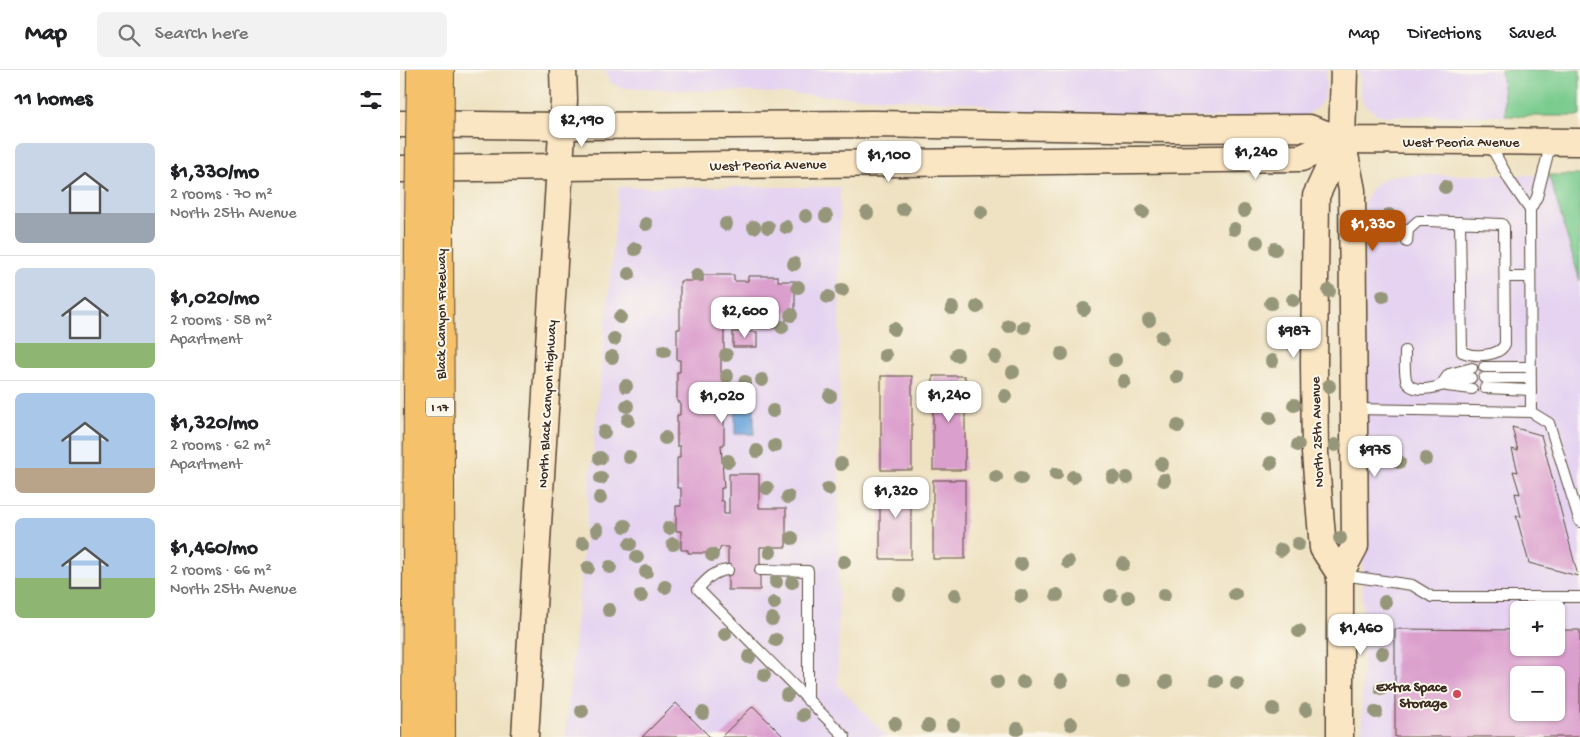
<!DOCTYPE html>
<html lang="en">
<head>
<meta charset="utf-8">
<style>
	body { margin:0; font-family:"Gochi Hand",sans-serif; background:#f2f2f2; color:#202124; height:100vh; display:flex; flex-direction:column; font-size:19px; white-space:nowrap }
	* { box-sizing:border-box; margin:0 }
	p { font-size:16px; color:#757577 }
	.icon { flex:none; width:28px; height:28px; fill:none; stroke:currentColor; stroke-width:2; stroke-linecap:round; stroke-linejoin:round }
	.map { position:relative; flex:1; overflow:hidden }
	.sheet { display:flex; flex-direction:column; background:#fff; width:400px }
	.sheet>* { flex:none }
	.buttons { position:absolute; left:1110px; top:531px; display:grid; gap:10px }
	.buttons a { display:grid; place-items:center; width:55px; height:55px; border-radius:8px; background:#fff; box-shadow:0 1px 4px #0004; font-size:25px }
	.price { position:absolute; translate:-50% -42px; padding:0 11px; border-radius:10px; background:#fff; color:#222; font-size:16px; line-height:32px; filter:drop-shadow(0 1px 2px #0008) }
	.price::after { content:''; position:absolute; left:50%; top:30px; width:15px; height:11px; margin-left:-8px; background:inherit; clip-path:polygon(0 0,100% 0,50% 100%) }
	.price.current { background:#b45309; color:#fff }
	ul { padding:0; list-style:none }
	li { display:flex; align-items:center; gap:15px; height:125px; padding:0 15px }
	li+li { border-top:1px solid #e0e0e0 }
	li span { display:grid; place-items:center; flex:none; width:140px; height:100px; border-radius:8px; color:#555 }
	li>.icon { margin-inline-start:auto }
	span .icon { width:60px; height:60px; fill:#fffc; stroke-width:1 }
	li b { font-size:21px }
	h2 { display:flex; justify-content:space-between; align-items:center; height:60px; padding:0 15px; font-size:21px }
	header { display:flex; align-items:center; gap:30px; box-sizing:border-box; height:70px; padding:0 25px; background:#fff; border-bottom:1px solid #e0e0e0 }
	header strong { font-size:24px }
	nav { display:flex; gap:28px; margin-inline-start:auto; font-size:18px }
	.search { width:350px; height:45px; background:#f2f2f2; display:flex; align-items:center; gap:12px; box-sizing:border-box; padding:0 18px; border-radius:8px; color:#757577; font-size:19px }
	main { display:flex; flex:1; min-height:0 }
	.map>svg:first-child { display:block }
</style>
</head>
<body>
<header>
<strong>Map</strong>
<div class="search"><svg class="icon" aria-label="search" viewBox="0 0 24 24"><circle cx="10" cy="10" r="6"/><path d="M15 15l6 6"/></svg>Search here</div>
<nav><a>Map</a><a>Directions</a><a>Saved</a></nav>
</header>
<main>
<section class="sheet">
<h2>11 homes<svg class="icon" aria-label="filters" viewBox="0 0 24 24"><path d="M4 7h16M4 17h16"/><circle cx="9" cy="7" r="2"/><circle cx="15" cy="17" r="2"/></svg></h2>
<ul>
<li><span style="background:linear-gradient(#c9d6e8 70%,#9aa5b1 0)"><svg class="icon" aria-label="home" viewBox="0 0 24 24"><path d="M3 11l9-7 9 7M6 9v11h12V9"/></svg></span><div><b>$1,330/mo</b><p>2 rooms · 70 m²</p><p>North 25th Avenue</p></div></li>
<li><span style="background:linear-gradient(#c9d6e8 75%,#8fb573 0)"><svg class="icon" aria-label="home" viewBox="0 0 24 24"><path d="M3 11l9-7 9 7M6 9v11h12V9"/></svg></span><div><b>$1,020/mo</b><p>2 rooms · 58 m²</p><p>Apartment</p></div></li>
<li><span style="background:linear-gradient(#a9c7e8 75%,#b9a48a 0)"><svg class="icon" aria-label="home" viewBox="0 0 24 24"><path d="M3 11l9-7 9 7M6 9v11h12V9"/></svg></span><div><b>$1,320/mo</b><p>2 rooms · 62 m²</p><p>Apartment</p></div></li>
<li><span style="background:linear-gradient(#a9c7e8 60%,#8fb573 0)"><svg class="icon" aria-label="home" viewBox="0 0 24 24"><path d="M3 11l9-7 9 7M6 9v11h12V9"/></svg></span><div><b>$1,460/mo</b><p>2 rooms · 66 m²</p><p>North 25th Avenue</p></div></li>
</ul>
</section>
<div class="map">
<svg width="1180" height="667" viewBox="0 0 1180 667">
	<rect width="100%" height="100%" fill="#fbf7ec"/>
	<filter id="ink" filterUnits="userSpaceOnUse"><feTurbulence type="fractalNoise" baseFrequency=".02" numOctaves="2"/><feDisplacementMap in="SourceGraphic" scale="10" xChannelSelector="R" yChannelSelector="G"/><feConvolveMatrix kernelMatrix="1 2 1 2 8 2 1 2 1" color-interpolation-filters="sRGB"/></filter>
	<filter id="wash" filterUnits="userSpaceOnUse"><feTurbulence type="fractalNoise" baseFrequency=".0096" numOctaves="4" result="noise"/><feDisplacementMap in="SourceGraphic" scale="20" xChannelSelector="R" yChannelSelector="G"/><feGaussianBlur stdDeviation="1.12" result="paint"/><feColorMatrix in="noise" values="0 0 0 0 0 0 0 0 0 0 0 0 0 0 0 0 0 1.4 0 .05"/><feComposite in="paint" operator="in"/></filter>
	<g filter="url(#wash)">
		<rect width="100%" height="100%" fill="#efe2c2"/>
		<g fill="#e5d3f1" fill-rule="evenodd">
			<path d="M205 0H926V18L923 30 916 39 902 47 762 48 605 42 576 33 354 22 221 18 210 12Z"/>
			<path d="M960 0H1101L1106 46H987L976 44 963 33 960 22Z"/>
			<path d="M994 105H1149L1180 211V667H962L964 134 970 120 981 110ZM1119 540H1156V578H1119ZM1119 605H1156V642H1119Z"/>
			<path d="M219 117H440L438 615 487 667H165Z"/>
		</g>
		<g fill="#79cb8e" stroke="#5a7a56">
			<path d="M1101 0H1180V46H1106Z"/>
			<path d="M1149 105H1180V211Z"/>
		</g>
		<rect fill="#6ca5db" stroke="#54687c" x="335" y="329" width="19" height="35"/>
		<g id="blocks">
			<g fill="#db9fcd" fill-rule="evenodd">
				<path d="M303 205H334V211H348V206H378V211H395V241H386V252H378V258H348V252L321 255V258H324V289H321V303H324V333H321V346H324V375H321L324 418H321V431H324V444H329V404H359V438H386V477H360V520H328V477H321L318 483H288V480H281V461H276V436H281V418H277V388H280V376H277V345H280V332H277V302H280V290H277V259H280V211H303Z"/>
				<rect x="333" y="262" width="24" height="15"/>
				<rect x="481" y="306" width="31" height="94"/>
				<rect x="533" y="306" width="32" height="94"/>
				<path d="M1112 357 1141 365 1178 506 1129 493 1116 445 1121 447 1115 423 1120 424 1113 401 1118 402 1112 379 1118 381Z"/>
				<rect x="480" y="410" width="31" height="79"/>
				<rect x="533" y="410" width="32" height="79"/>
				<path d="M995 559 1119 560V578H1156V560H1180V667H995ZM1119 605H1156V642H1119Z"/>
				<path d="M276 633 310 667H242Z"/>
				<path d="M353 636 384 667H321Z"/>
			</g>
		</g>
	</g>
	<g filter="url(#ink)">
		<use href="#blocks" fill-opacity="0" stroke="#564637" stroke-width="1"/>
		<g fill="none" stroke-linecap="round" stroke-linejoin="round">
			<g stroke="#564637" stroke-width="12">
				<g id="lane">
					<path d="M1151 72 1137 127 1130 140 1131 342 1149 353 1180 452"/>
					<path d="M1089 73 1110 111 1130 140"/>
					<path d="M1007 172 1008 160 1018 151H1027L1102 154 1104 157 1105 274C1099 287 1074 287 1062 282L1060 152"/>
					<path d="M1105 207H1130"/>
					<path d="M1005 281C1005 289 1004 300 1006 309 1011 331 1056 310 1071 308"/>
					<path d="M1084 297H1130"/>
					<path d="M1084 308H1130"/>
					<path d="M1041 315 1049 304 1072 298"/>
					<path d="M1047 316 1072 319"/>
					<path d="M1085 318 1131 320"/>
					<path d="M954 339 1131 342"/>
					<path d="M328 500C314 501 307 509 298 519L445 667"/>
					<path d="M360 500 408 501V631"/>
					<path d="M942 505 1012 515 1032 527H1180"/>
				</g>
			</g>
			<g stroke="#564637" stroke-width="29">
				<g id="secondary">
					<path d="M0 54 162 56 473 54 771 59 909 58 942 70 1180 72"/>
					<path d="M0 99 901 88 942 70"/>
					<path d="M940 504 923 478 915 383 914 294 916 126 942 70"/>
					<path d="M125 667 164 30 163 0"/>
					<path d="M940 667V504L955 476 952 120 942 70 944 0"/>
				</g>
			</g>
			<g stroke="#564637" stroke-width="30">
				<g id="highway">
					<path d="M39 157 41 667"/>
					<path d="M16 667 19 156"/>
				</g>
			</g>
			<use href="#lane" stroke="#fff" stroke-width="10"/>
			<use href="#secondary" stroke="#fbe6c4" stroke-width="26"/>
			<use href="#highway" stroke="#f5c16b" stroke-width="28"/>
			<g stroke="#564637" stroke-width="30" stroke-linecap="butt">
				<g id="highway-bridge">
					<path d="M19 156 21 0"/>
					<path d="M39 157 40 0"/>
				</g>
			</g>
			<use href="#highway-bridge" stroke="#f5c16b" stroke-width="28"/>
		</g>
		<g fill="#96977a">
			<circle cx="1045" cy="117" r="7"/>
			<circle cx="503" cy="139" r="7"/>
			<circle cx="844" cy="141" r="7"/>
			<circle cx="581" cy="142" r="7"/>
			<circle cx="743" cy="142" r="7"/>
			<circle cx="467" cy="143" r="7"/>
			<circle cx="989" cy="145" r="7"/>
			<circle cx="406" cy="146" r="7"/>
			<circle cx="426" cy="146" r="7"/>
			<circle cx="246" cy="154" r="7"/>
			<circle cx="326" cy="154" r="7"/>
			<circle cx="354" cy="157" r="7"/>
			<circle cx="368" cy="157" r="7"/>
			<circle cx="386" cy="157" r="7"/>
			<circle cx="834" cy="159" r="7"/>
			<circle cx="857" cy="172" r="7"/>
			<circle cx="235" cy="179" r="7"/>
			<circle cx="875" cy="179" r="7"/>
			<circle cx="394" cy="194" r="7"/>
			<circle cx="229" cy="204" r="7"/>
			<circle cx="297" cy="205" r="7"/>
			<circle cx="398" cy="217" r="7"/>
			<circle cx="442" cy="220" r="7"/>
			<circle cx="929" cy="221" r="7"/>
			<circle cx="983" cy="226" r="7"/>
			<circle cx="428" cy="227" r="7"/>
			<circle cx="893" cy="230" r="7"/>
			<circle cx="871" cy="233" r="7"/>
			<circle cx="577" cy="237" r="7"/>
			<circle cx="552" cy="238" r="7"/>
			<circle cx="684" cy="239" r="7"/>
			<circle cx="391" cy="245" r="7"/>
			<circle cx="220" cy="247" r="7"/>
			<circle cx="749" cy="250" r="7"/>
			<circle cx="339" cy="256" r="7"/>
			<circle cx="609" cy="256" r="7"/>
			<circle cx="382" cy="257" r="7"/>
			<circle cx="624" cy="257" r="7"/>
			<circle cx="494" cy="259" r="7"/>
			<circle cx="762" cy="267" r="7"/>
			<circle cx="214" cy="269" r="7"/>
			<circle cx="892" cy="274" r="7"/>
			<circle cx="264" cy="281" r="7"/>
			<circle cx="662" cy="284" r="7"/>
			<circle cx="326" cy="285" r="7"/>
			<circle cx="485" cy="285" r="7"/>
			<circle cx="557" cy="285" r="7"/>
			<circle cx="212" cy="287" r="7"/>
			<circle cx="595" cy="287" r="7"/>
			<circle cx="715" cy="290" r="7"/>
			<circle cx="872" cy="291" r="7"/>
			<circle cx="613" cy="302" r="7"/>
			<circle cx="327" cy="306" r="7"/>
			<circle cx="777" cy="307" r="7"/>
			<circle cx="362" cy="310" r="7"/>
			<circle cx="724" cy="311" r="7"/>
			<circle cx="345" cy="312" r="7"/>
			<circle cx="226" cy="316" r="7"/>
			<circle cx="929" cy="316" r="7"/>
			<circle cx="430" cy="326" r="7"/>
			<circle cx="605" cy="326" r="7"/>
			<circle cx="894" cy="335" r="7"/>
			<circle cx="227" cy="336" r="7"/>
			<circle cx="324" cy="340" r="7"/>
			<circle cx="373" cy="341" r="7"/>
			<circle cx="870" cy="348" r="7"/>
			<circle cx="228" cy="350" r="7"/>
			<circle cx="778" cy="356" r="7"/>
			<circle cx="204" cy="362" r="7"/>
			<circle cx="265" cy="368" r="7"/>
			<circle cx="898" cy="375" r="7"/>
			<circle cx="935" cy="375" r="7"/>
			<circle cx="375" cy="376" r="7"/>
			<circle cx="357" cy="381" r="7"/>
			<circle cx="229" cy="387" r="7"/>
			<circle cx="200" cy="388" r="7"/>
			<circle cx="1026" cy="389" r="7"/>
			<circle cx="328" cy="391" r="7"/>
			<circle cx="999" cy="392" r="7"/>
			<circle cx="871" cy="393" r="7"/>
			<circle cx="441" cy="394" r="7"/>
			<circle cx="762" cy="394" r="7"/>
			<circle cx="656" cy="404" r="7"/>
			<circle cx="596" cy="407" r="7"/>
			<circle cx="673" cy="407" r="7"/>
			<circle cx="713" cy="407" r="7"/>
			<circle cx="201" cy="408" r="7"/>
			<circle cx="621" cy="408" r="7"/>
			<circle cx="727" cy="408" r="7"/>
			<circle cx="764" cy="410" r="7"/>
			<circle cx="367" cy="418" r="7"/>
			<circle cx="428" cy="419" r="7"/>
			<circle cx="388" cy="427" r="7"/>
			<circle cx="200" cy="428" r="7"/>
			<circle cx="225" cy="456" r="7"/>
			<circle cx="269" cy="458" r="7"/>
			<circle cx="197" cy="460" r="7"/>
			<circle cx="392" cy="468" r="7"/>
			<circle cx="940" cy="468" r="7"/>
			<circle cx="183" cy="473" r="7"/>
			<circle cx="230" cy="474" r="7"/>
			<circle cx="273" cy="474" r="7"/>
			<circle cx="898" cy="474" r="7"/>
			<circle cx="881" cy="480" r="7"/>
			<circle cx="370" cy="482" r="7"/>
			<circle cx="312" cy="485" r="7"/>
			<circle cx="237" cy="487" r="7"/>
			<circle cx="444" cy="492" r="7"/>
			<circle cx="668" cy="492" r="7"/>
			<circle cx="621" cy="494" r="7"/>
			<circle cx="723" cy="494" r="7"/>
			<circle cx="210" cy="497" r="7"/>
			<circle cx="188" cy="498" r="7"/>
			<circle cx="246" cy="502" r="7"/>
			<circle cx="376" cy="512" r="7"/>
			<circle cx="392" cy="512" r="7"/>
			<circle cx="265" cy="517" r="7"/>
			<circle cx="499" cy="524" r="7"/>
			<circle cx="835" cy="524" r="7"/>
			<circle cx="555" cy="525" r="7"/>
			<circle cx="657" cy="525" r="7"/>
			<circle cx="764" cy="525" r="7"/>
			<circle cx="241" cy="526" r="7"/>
			<circle cx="621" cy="526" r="7"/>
			<circle cx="711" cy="526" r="7"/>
			<circle cx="728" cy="527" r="7"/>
			<circle cx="985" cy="532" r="7"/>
			<circle cx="374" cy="533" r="7"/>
			<circle cx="209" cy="540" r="7"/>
			<circle cx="372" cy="549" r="7"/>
			<circle cx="899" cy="561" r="7"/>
			<circle cx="325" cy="564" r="7"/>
			<circle cx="983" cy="567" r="7"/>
			<circle cx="376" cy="570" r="7"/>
			<circle cx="982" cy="583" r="7"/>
			<circle cx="349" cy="587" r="7"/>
			<circle cx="364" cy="605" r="7"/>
			<circle cx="661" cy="611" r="7"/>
			<circle cx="816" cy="611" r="7"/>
			<circle cx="597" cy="612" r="7"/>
			<circle cx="623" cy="612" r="7"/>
			<circle cx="723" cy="612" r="7"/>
			<circle cx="766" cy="612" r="7"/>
			<circle cx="837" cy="613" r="7"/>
			<circle cx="981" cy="618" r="7"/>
			<circle cx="387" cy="625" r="7"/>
			<circle cx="873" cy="639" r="7"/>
			<circle cx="906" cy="640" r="7"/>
			<circle cx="182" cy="641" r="7"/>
			<circle cx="976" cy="642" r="7"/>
			<circle cx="303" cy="643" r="7"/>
			<circle cx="403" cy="645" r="7"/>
			<circle cx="495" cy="654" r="7"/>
			<circle cx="671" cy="654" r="7"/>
			<circle cx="553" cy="655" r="7"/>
			<circle cx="528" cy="656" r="7"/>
			<circle cx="617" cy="659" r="7"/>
		</g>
	</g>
	<circle fill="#d1495b" stroke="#fbf7ec" stroke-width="2" cx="1057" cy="624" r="5"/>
	<g text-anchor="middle" stroke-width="4" stroke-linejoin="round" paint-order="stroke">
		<rect fill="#fbf7ec" stroke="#75685c" stroke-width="1" x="26" y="327.5" width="28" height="19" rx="4"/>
		<g font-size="12" font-weight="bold" fill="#3b2a1e">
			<text x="40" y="341">I 17</text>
		</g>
		<g font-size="14" fill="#3b2a1e" stroke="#fbf7ec">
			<text x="1061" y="76">West Peoria Avenue</text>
			<text transform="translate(368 94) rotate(-1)" y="5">West Peoria Avenue</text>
			<text transform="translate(40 244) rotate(-90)" y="5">Black Canyon Freeway</text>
			<text transform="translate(146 334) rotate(-87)" y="5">North Black Canyon Highway</text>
			<text transform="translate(916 362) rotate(-92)" y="5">North 25th Avenue</text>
		</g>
		<g font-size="14" font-weight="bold" fill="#3b2a1e" stroke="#fbf7ec" text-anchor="end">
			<text x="1047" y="621">Extra Space<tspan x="1047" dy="16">Storage</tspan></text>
		</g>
	</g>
</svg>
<div class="buttons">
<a>+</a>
<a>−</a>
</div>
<b class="price" style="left:182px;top:78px">$2,190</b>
<b class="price" style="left:856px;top:110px">$1,240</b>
<b class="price" style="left:489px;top:113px">$1,100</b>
<b class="price current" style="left:973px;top:182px">$1,330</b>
<b class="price" style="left:345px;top:269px">$2,600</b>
<b class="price" style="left:894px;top:289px">$987</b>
<b class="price" style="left:549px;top:353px">$1,240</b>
<b class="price" style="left:322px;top:354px">$1,020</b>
<b class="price" style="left:975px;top:408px">$975</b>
<b class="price" style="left:496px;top:449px">$1,320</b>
<b class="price" style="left:961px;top:586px">$1,460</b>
</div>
</main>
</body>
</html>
